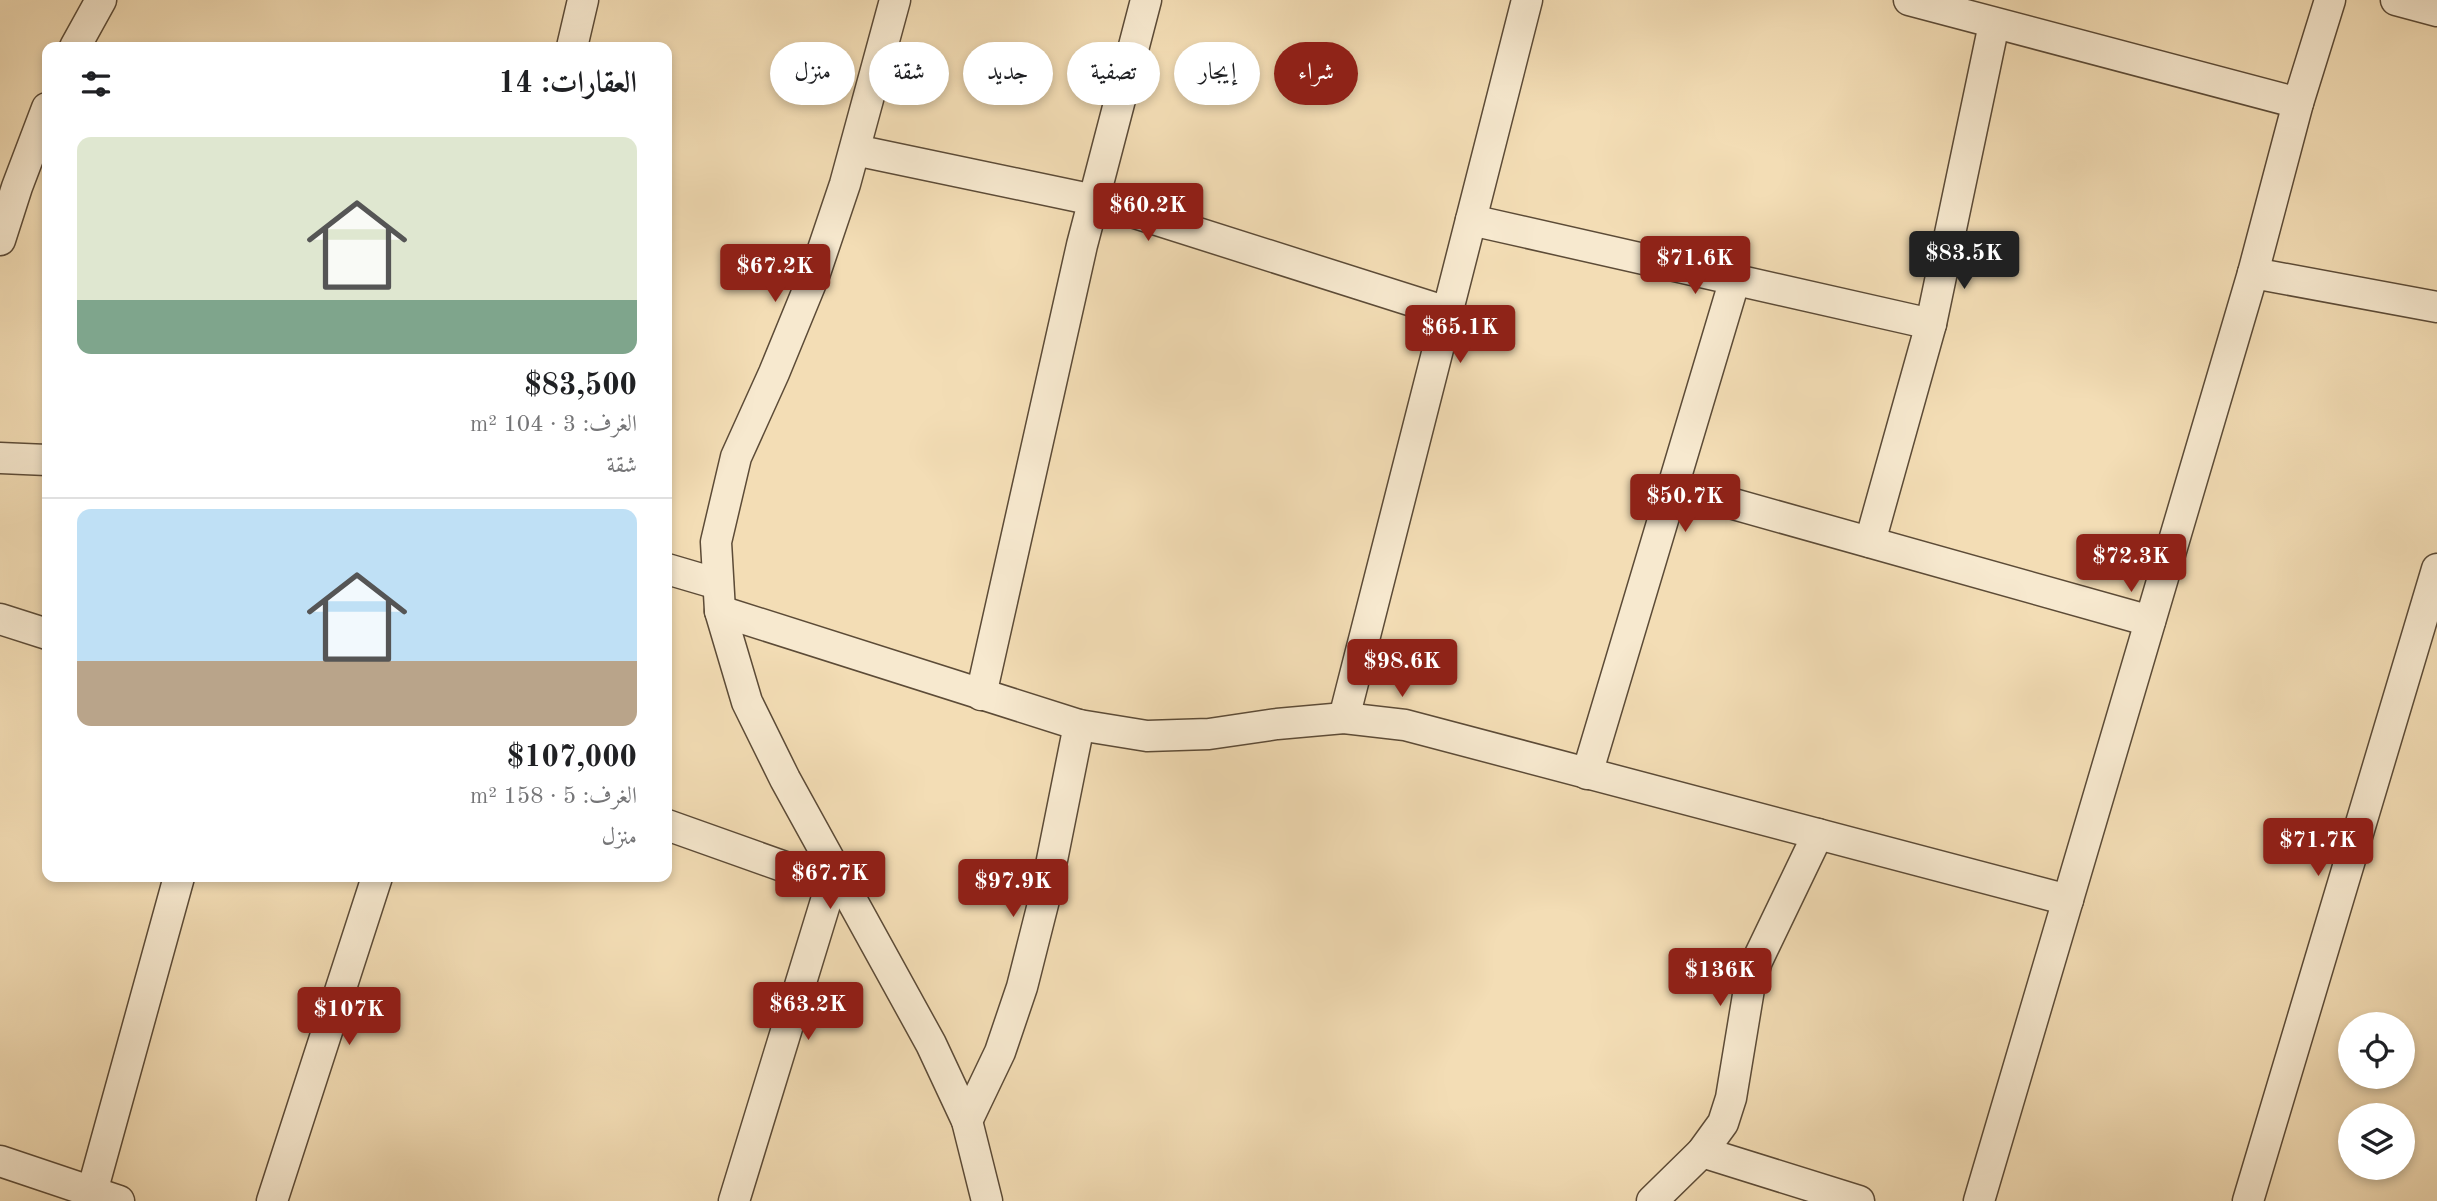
<!DOCTYPE html>
<html lang="ar">
<head>
<meta charset="utf-8">
<style>
	body { margin:0; font-family:"Old Standard TT",Amiri,serif; background:#f6f6f6; color:#202124; direction:rtl; height:100vh; display:flex; flex-direction:column; font-size:26px; white-space:nowrap }
	* { box-sizing:border-box; margin:0 }
	p { font-size:23px; color:#757577 }
	.icon { flex:none; width:38px; height:38px; fill:none; stroke:currentColor; stroke-width:2; stroke-linecap:round; stroke-linejoin:round }
	.map { position:relative; flex:1; overflow:hidden; direction:ltr }
	.sheet { position:absolute; left:42px; top:42px; width:630px; height:840px; display:flex; flex-direction:column; background:#fff; border-radius:14px; box-shadow:0 4px 10px #0003; direction:rtl }
	.sheet>* { flex:none }
	.banner { position:absolute; left:693px; top:42px; width:665px; height:63px; direction:rtl; display:flex; gap:14px }
	.controls { position:absolute; left:2338px; top:1012px; display:grid; gap:14px }
	.controls a { display:grid; place-items:center; width:77px; height:77px; border-radius:50%; background:#fff; box-shadow:0 4px 10px #0003; font-size:35px }
	.price { position:absolute; translate:-50% -60px; padding:0 16px; border-radius:7px; background:#8f2418; color:#fff; font-size:23px; line-height:46px; filter:drop-shadow(0 2px 4px #0008) }
	.price::after { content:''; position:absolute; left:50%; top:42px; width:21px; height:16px; margin-left:-10px; background:inherit; clip-path:polygon(0 0,100% 0,50% 100%) }
	.price.selected { background:#222; color:#fff }
	ul { padding:0; list-style:none }
	li { display:grid; align-content:center; gap:14px; height:371px; padding:0 35px }
	li+li { border-top:2px solid #e0e0e0 }
	li span { display:grid; place-items:center; height:217px; border-radius:14px; color:#555 }
	li>.icon { margin-inline-start:auto }
	span .icon { width:126px; height:126px; fill:#fffc; stroke-width:1 }
	li b { font-size:30px }
	h2 { display:flex; justify-content:space-between; align-items:center; height:84px; padding:0 35px; font-size:30px }
	.pill { padding:0 24px; border-radius:32px; background:#fff; box-shadow:0 4px 10px #0003; font-size:24px; line-height:63px }
	.pill.selected { background:#8f2418; color:#fff }
	.map>svg:first-child { display:block }
</style>
</head>
<body>
<div class="map">
<svg width="2437" height="1201" viewBox="0 0 2437 1201">
	<rect width="100%" height="100%" fill="#f3ddb5"/>
	<filter id="stains"><feTurbulence type="fractalNoise" baseFrequency=".00286" numOctaves="4"/><feColorMatrix values="0 0 0 0 .2 0 0 0 0 .09 0 0 0 0 .02 0 0 0 .5 -.17"/></filter>
	<radialGradient id="worn" r=".72"><stop offset=".6" stop-color="#630" stop-opacity="0"/><stop offset="1" stop-color="#630" stop-opacity=".3"/></radialGradient>
	<g fill="none" stroke-linecap="round" stroke-linejoin="round">
		<g stroke="#5c4b37" stroke-width="33">
			<g id="street">
				<path d="M895 0 845 184 815 273 774 373 736 457 716 542 720 611 747 702 785 779 931 1044 967 1121 987 1201"/>
				<path d="M1909 0 2298 103"/>
				<path d="M2396 0 2437 11"/>
				<path d="M75 47 101 0"/>
				<path d="M572 47 583 0"/>
				<path d="M855 150 1094 200 1447 312"/>
				<path d="M1471 220 1931 324"/>
				<path d="M0 240 17 187 47 108"/>
				<path d="M2253 273 2437 307"/>
				<path d="M0 458 47 460"/>
				<path d="M1673 487 2150 621"/>
				<path d="M1870 542 1931 324 1994 24"/>
				<path d="M667 569 718 584"/>
				<path d="M720 611 1079 725 1147 736 1209 734 1277 724 1344 718 1405 725 2068 900"/>
				<path d="M0 619 47 634"/>
				<path d="M981 695 1082 245 1146 0"/>
				<path d="M1344 718 1527 0"/>
				<path d="M1587 774 1735 279"/>
				<path d="M667 825 830 883"/>
				<path d="M967 1121 1000 1052 1022 987 1044 900 1079 725"/>
				<path d="M1702 1152 1859 1201"/>
				<path d="M0 1161 119 1201"/>
				<path d="M92 1192 179 877"/>
				<path d="M272 1201 377 877"/>
				<path d="M734 1201 836 868"/>
				<path d="M1652 1201 1702 1152 1723 1123 1731 1098 1749 989 1757 961 1818 834"/>
				<path d="M1979 1201 2253 273 2298 103 2330 0"/>
				<path d="M2248 1201 2437 569"/>
			</g>
		</g>
		<use href="#street" stroke="#f7e9cf" stroke-width="30"/>
	</g>
	<rect width="100%" height="100%" filter="url(#stains)"/>
	<rect width="100%" height="100%" fill="url(#worn)"/>
</svg>
<div class="controls">
<a><svg class="icon" aria-label="locate" viewBox="0 0 24 24"><circle cx="12" cy="12" r="6"/><path d="M12 2v4M12 18v4M2 12h4M18 12h4"/></svg></a>
<a><svg class="icon" aria-label="layers" viewBox="0 0 24 24"><path d="M12 4l9 5-9 5-9-5zM3 14l9 5 9-5"/></svg></a>
</div>
<b class="price" style="left:1148px;top:243px">$60.2K</b>
<b class="price selected" style="left:1964px;top:291px">$83.5K</b>
<b class="price" style="left:1695px;top:296px">$71.6K</b>
<b class="price" style="left:775px;top:304px">$67.2K</b>
<b class="price" style="left:1460px;top:365px">$65.1K</b>
<b class="price" style="left:1685px;top:534px">$50.7K</b>
<b class="price" style="left:2131px;top:594px">$72.3K</b>
<b class="price" style="left:1402px;top:699px">$98.6K</b>
<b class="price" style="left:2318px;top:878px">$71.7K</b>
<b class="price" style="left:830px;top:911px">$67.7K</b>
<b class="price" style="left:1013px;top:919px">$97.9K</b>
<b class="price" style="left:1720px;top:1008px">$136K</b>
<b class="price" style="left:808px;top:1042px">$63.2K</b>
<b class="price" style="left:349px;top:1047px">$107K</b>
<div class="banner">
<a class="pill selected">شراء</a>
<a class="pill">إيجار</a>
<a class="pill">تصفية</a>
<a class="pill">جديد</a>
<a class="pill">شقة</a>
<a class="pill">منزل</a>
</div>
<section class="sheet">
<h2>العقارات: 14<svg class="icon" aria-label="filters" viewBox="0 0 24 24"><path d="M4 7h16M4 17h16"/><circle cx="9" cy="7" r="2"/><circle cx="15" cy="17" r="2"/></svg></h2>
<ul>
<li><span style="background:linear-gradient(#dfe7d0 75%,#7fa58c 0)"><svg class="icon" aria-label="home" viewBox="0 0 24 24"><path d="M3 11l9-7 9 7M6 9v11h12V9"/></svg></span><div><b>$83,500</b><p>الغرف: 3 · 104 m²</p><p>شقة</p></div></li>
<li><span style="background:linear-gradient(#bfe0f5 70%,#b9a48a 0)"><svg class="icon" aria-label="home" viewBox="0 0 24 24"><path d="M3 11l9-7 9 7M6 9v11h12V9"/></svg></span><div><b>$107,000</b><p>الغرف: 5 · 158 m²</p><p>منزل</p></div></li>
</ul>
</section>
</div>
</body>
</html>
